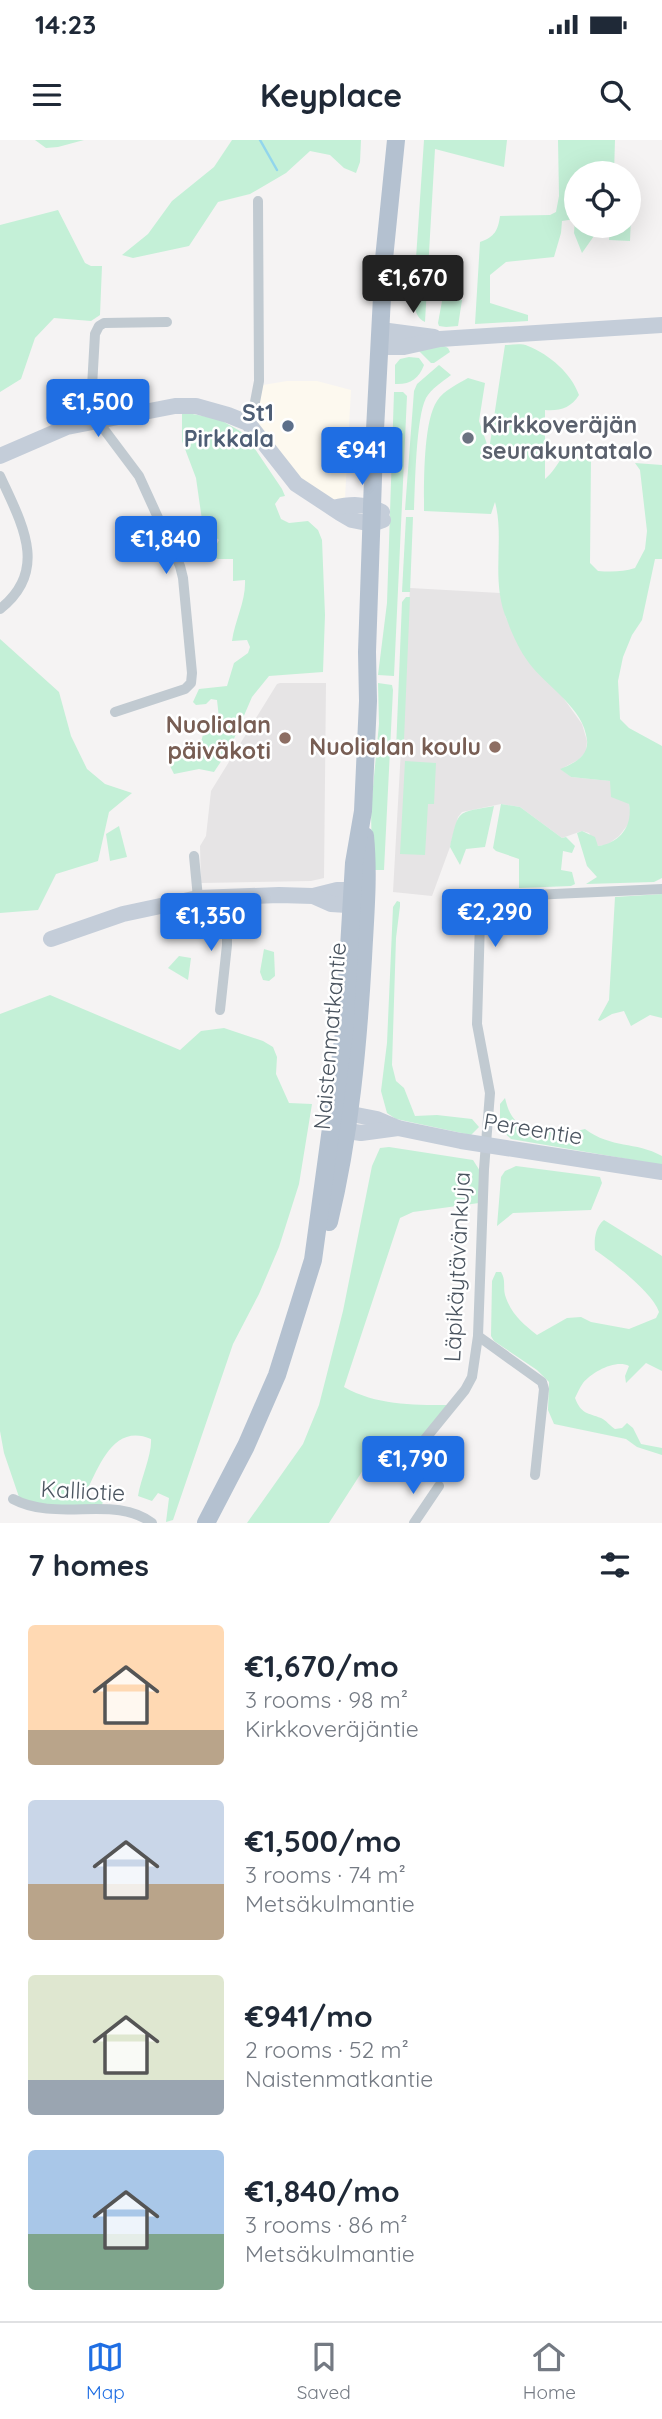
<!DOCTYPE html>
<html lang="en">
<head>
<meta charset="utf-8">
<style>
	body { margin:0; font-family:Quicksand,sans-serif; background:#f2f2f3; color:#1f2937; height:100vh; display:flex; flex-direction:column; font-size:26px; white-space:nowrap }
	* { box-sizing:border-box; margin:0 }
	p { font-size:23px; color:#747a83 }
	.icon { flex:none; width:38px; height:38px; fill:none; stroke:currentColor; stroke-width:2; stroke-linecap:round; stroke-linejoin:round }
	.map { position:relative; height:1383px; overflow:hidden }
	.side { display:flex; flex-direction:column; background:#fff; flex:1 }
	.side>* { flex:none }
	.tools { position:absolute; left:564px; top:21px; display:grid; gap:14px }
	.tools a { display:grid; place-items:center; width:77px; height:77px; border-radius:50%; background:#fff; box-shadow:0 7px 28px #0002; font-size:35px }
	.price { position:absolute; translate:-50% -60px; padding:0 16px; border-radius:7px; background:#1f6ee3; color:#fff; font-size:23px; line-height:46px; filter:drop-shadow(0 2px 4px #0008) }
	.price::after { content:''; position:absolute; left:50%; top:42px; width:21px; height:16px; margin-left:-10px; background:inherit; clip-path:polygon(0 0,100% 0,50% 100%) }
	.price.active { background:#222; color:#fff }
	ul { padding:0; list-style:none }
	li { display:flex; align-items:center; gap:21px; height:175px; padding:0 28px }
	li span { display:grid; place-items:center; flex:none; width:196px; height:140px; border-radius:7px; color:#555 }
	li>.icon { margin-inline-start:auto }
	span .icon { width:84px; height:84px; fill:#fffc; stroke-width:1 }
	li b { font-size:30px }
	h2 { display:flex; justify-content:space-between; align-items:center; height:84px; padding:0 28px; font-size:30px }
	.status { display:flex; justify-content:space-between; align-items:center; height:49px; padding:0 35px; background:#fff; direction:ltr }
	.status svg { height:19px; fill:currentColor }
	header { display:flex; justify-content:space-between; align-items:center; height:91px; padding:0 28px; background:#fff; font-size:32px; font-weight:700 }
	.dock { display:flex; justify-content:space-around; align-items:center; height:98px; border-top:2px solid #e0e1e3; background:#fff; font-size:19px; color:#747a83 }
	.dock a { display:grid; justify-items:center; gap:4px }
	.dock .active { color:#1f6ee3 }
	.map>svg:first-child { display:block }
</style>
</head>
<body>
<div class="status"><b>14:23</b><svg viewBox="0 0 49 12"><path d="M0 12V9h3v3zM5 12V6h3v6zM10 12V3h3v9zM15 12V0h3v12zM26 1h20v11H26zM47 4h2v5h-2z"/></svg></div>
<header><svg class="icon" aria-label="menu" viewBox="0 0 24 24"><path d="M4 6h16M4 12h16M4 18h16"/></svg>Keyplace<svg class="icon" aria-label="search" viewBox="0 0 24 24"><circle cx="10" cy="10" r="6"/><path d="M15 15l6 6"/></svg></header>
<div class="map">
<svg width="662" height="1383" viewBox="0 0 662 1383">
	<rect width="100%" height="100%" fill="#f5f3f3"/>
	<path fill="#fdf9ef" d="M287 241H317L351 250 345 358 340 361 322 356 299 338 257 287V277L263 245Z"/>
	<g fill="#e6e4e5">
		<path d="M410 448 500 453 506 478 582 584 587 601 586 612 578 620 561 629 571 637 611 641 629 664 630 671V682L619 696 607 705 598 706 589 693 582 691 562 698 520 667 501 664 462 672 458 677 450 707 432 756 393 752Z"/>
		<path d="M280 543H326L324 738 311 741 201 743 200 706 206 696 211 651 277 544Z"/>
	</g>
	<g fill="#c4f0d7">
		<path d="M35 0H84L58 7 46 8Z"/>
		<path d="M232 0H361L360 22 356 33 344 28 330 15 310 11 286 33 250 54 218 62 189 106 133 118 122 115 148 94 172 61 214 27Z"/>
		<path d="M424 0H507L504 27 435 9 425 182C412 176 415 160 414 148Z"/>
		<path d="M558 0H615L614 33H576V86H601L582 113 574 93 575 79 562 81 561 93 554 117 506 122 490 135V163L528 175V181L475 184 480 102C495 97 498 90 500 76L550 75 556 72 559 56Z"/>
		<path d="M628 53H632L630 101 609 100 610 86H628Z"/>
		<path d="M58 70 85 123 91 126H102L100 175 91 181 54 178 35 198 21 239 0 252V85Z"/>
		<path d="M462 160 458 186 446 187 439 186 438 183 442 161Z"/>
		<path d="M442 205 448 208 450 212 434 223H431L419 211Z"/>
		<path d="M505 205C512 205 521 203 528 206 550 215 571 233 579 255 571 268 560 271 545 270V339C561 326 562 305 585 306L591 319 590 423 598 431C611 432 623 432 635 428L645 409 647 391 640 330 635 323 662 325V419H655L642 480 632 495 623 517 618 541 620 579 629 588 662 606V738L654 742 586 744 597 737 587 726 577 693 582 691 595 697 598 706C620 703 633 686 629 664L611 657 610 641 571 637 560 629C573 624 589 616 587 600 584 568 547 547 529 523 520 511 512 494 507 480 490 440 505 400 495 362L491 374 424 371C424 344 423 282 437 261 444 250 458 244 468 238L485 243 479 281 489 310Z"/>
		<path d="M409 217 419 218 424 225C419 239 409 245 395 244V225L400 219Z"/>
		<path d="M439 225 451 235C442 242 431 249 426 258 416 277 415 346 414 370H405L414 251 417 244Z"/>
		<path d="M394 252H403L407 256 394 536 378 535 387 463Z"/>
		<path d="M182 272 219 279 245 294 282 349 285 356 280 357 275 364 281 379 289 383 308 381 318 390 322 400 325 475 323 532 269 536 252 557 230 608 214 632 199 629 174 634 170 626 176 617 199 612 203 594 220 587 217 560 211 559 206 564 196 565 193 562 199 549 227 546 234 523 248 513 250 507 247 500 232 501C235 480 246 461 245 440L233 441V419H217L213 411 219 400 203 387 196 338 182 301Z"/>
		<path d="M406 377H413L410 452H402Z"/>
		<path d="M406 457H410L404 600 402 610H396L402 462Z"/>
		<path d="M0 499 59 552 71 596 87 629 105 644 132 653 109 672 98 721 56 734 38 770 0 773Z"/>
		<path d="M378 543 392 545 393 550 384 730H372L371 668 379 584Z"/>
		<path d="M405 621 436 623 434 664H428L425 715 400 714Z"/>
		<path d="M501 664 520 667 562 698 566 697 575 706 572 713 563 711 561 730 572 732 575 744 571 746 519 748V719L496 711 493 708Z"/>
		<path d="M494 666 485 707 466 709 460 725 450 707C459 669 456 673 494 666Z"/>
		<path d="M119 686 127 717 110 721 106 694Z"/>
		<path d="M662 754V878L650 875 631 886 624 871 612 874 600 881 598 880 609 860 615 757Z"/>
		<path d="M397 761 400 762V766L396 798 392 925 396 941 404 948 415 976 437 975 472 979 479 987 471 995 396 979 387 973 381 951 387 903 393 767Z"/>
		<path d="M264 809 274 812 275 836 269 841 263 840 260 832Z"/>
		<path d="M179 816 191 818 188 840 168 828Z"/>
		<path d="M50 855 180 910 201 891 224 888 263 901 273 907 277 917 276 934 289 963 312 964 299 1044 279 1107 259 1154 233 1204 173 1380 166 1382 169 1358 158 1353 152 1361 138 1356C141 1338 152 1315 151 1299 115 1283 100 1324 88 1348L89 1356 103 1360 102 1366 48 1369 20 1360 4 1313 0 1291V874Z"/>
		<path d="M505 958C510 978 515 984 534 989 559 994 560 995 585 989 612 1009 635 1001 662 1016V1025L511 999 500 989V964Z"/>
		<path d="M389 1007 473 1020 480 1031 479 1063 413 1072 400 1078 344 1247C376 1265 411 1265 447 1265L424 1295 407 1301 401 1310 383 1299 329 1383H247L303 1304 319 1265 343 1171 372 1026 380 1008Z"/>
		<path d="M516 1026 600 1037 602 1043 591 1070 513 1073 497 1086 501 1037 505 1031Z"/>
		<path d="M604 1080 662 1116V1231L646 1223 626 1243 625 1236 629 1226C616 1219 592 1232 583 1243 580 1247 577 1254 575 1258 581 1274 588 1273 601 1278 606 1280 610 1286 615 1289L622 1288 627 1283 633 1288 641 1304 662 1308V1315L637 1307 626 1299 554 1284 548 1270 549 1242 537 1230 494 1201 491 1196 492 1141 496 1132H501C506 1140 503 1146 505 1155 511 1174 522 1183 537 1195L567 1178 581 1177 591 1182 629 1189 656 1178 659 1172C653 1153 613 1122 595 1110 594 1100 595 1087 604 1080Z"/>
	</g>
	<g fill="none" stroke-linecap="round" stroke-linejoin="round">
		<path stroke="#92d6ec" stroke-width="2.5" d="M260 0 277 30"/>
		<g stroke="#c1cad1" stroke-width="10">
			<path d="M97 280 139 336 180 426 183 438 192 533 191 543 185 549 115 572"/>
			<path d="M90 282 95 194 99 186 104 183 167 182"/>
			<path d="M248 283 255 262 259 241 258 61"/>
			<path d="M0 336C21 382 50 430 0 469"/>
			<path d="M194 716 198 758"/>
			<path d="M220 870 227 805V757"/>
			<path d="M478 1196 542 1242 544 1249 535 1335"/>
			<path d="M412 1315 465 1250 472 1237 478 1196 484 1029 490 953 477 884 480 781 483 764 490 759 511 756 662 749"/>
			<path d="M13 1359C58 1383 115 1354 152 1383"/>
			<path d="M414 1383 439 1346"/>
		</g>
		<g stroke="#c4cdd9" stroke-width="16">
			<path d="M381 190 434 197"/>
			<path d="M381 207H404L440 199 662 185"/>
			<path d="M0 316 67 287 175 266H196L228 275 248 283 296 344 340 373 352 380 372 384 383 380"/>
			<path d="M333 368C350 364 365 363 382 372"/>
			<path d="M313 756 337 750H366"/>
			<path d="M51 799 123 774 198 758 279 755 313 756 331 764 363 766"/>
			<path d="M336 971 377 979 398 988 461 1001 662 1032"/>
			<path d="M334 989 361 993 398 988"/>
		</g>
		<g stroke="#b4c1d0" stroke-width="18">
			<path d="M329 1082C350 995 358 906 363 818 365 778 369 736 365 696"/>
			<path d="M206 1383 246 1306 277 1235 313 1120 344 893 354 723 363 671 368 561 367 512 374 309 384 119 396 0"/>
		</g>
	</g>
	<circle fill="#5c6f8a" stroke="#fff" stroke-width="2.5" cx="288" cy="286" r="7"/>
	<circle fill="#6b7280" stroke="#fff" stroke-width="2.5" cx="468" cy="298" r="7"/>
	<g fill="#8d6e63" stroke="#fff" stroke-width="2.5">
		<circle cx="285" cy="598" r="7"/>
		<circle cx="495" cy="607" r="7"/>
	</g>
	<g text-anchor="middle" stroke-width="5" stroke-linejoin="round" paint-order="stroke">
		<g font-size="23" font-weight="bold" fill="#4e5e75" stroke="#fff" text-anchor="end">
			<text x="274" y="281">St1<tspan x="274" dy="26">Pirkkala</tspan></text>
		</g>
		<g font-size="23" font-weight="bold" fill="#5b616d" stroke="#fff" text-anchor="start">
			<text x="482" y="293">Kirkkoveräjän<tspan x="482" dy="26">seurakuntatalo</tspan></text>
		</g>
		<g font-size="23" font-weight="bold" fill="#785e54" stroke="#fff" text-anchor="end">
			<text x="271" y="593">Nuolialan<tspan x="271" dy="26">päiväkoti</tspan></text>
			<text x="481" y="615">Nuolialan koulu</text>
		</g>
		<g font-size="23" fill="#4b5560" stroke="#fff">
			<text transform="translate(330 896) rotate(-85)" y="8">Naistenmatkantie</text>
			<text transform="translate(533 989) rotate(9)" y="8">Pereentie</text>
			<text transform="translate(457 1127) rotate(-87)" y="8">Läpikäytävänkuja</text>
			<text transform="translate(83 1351) rotate(3)" y="8">Kalliotie</text>
		</g>
	</g>
</svg>
<div class="tools">
<a><svg class="icon" aria-label="locate" viewBox="0 0 24 24"><circle cx="12" cy="12" r="6"/><path d="M12 2v4M12 18v4M2 12h4M18 12h4"/></svg></a>
</div>
<b class="price active" style="left:413px;top:175px">€1,670</b>
<b class="price" style="left:98px;top:299px">€1,500</b>
<b class="price" style="left:362px;top:347px">€941</b>
<b class="price" style="left:166px;top:436px">€1,840</b>
<b class="price" style="left:495px;top:809px">€2,290</b>
<b class="price" style="left:211px;top:813px">€1,350</b>
<b class="price" style="left:413px;top:1356px">€1,790</b>
</div>
<section class="side">
<h2>7 homes<svg class="icon" aria-label="filters" viewBox="0 0 24 24"><path d="M4 7h16M4 17h16"/><circle cx="9" cy="7" r="2"/><circle cx="15" cy="17" r="2"/></svg></h2>
<ul>
<li><span style="background:linear-gradient(#ffd9b3 75%,#b9a48a 0)"><svg class="icon" aria-label="home" viewBox="0 0 24 24"><path d="M3 11l9-7 9 7M6 9v11h12V9"/></svg></span><div><b>€1,670/mo</b><p>3 rooms · 98 m²</p><p>Kirkkoveräjäntie</p></div></li>
<li><span style="background:linear-gradient(#c9d6e8 60%,#b9a48a 0)"><svg class="icon" aria-label="home" viewBox="0 0 24 24"><path d="M3 11l9-7 9 7M6 9v11h12V9"/></svg></span><div><b>€1,500/mo</b><p>3 rooms · 74 m²</p><p>Metsäkulmantie</p></div></li>
<li><span style="background:linear-gradient(#dfe7d0 75%,#9aa5b1 0)"><svg class="icon" aria-label="home" viewBox="0 0 24 24"><path d="M3 11l9-7 9 7M6 9v11h12V9"/></svg></span><div><b>€941/mo</b><p>2 rooms · 52 m²</p><p>Naistenmatkantie</p></div></li>
<li><span style="background:linear-gradient(#a9c7e8 60%,#7fa58c 0)"><svg class="icon" aria-label="home" viewBox="0 0 24 24"><path d="M3 11l9-7 9 7M6 9v11h12V9"/></svg></span><div><b>€1,840/mo</b><p>3 rooms · 86 m²</p><p>Metsäkulmantie</p></div></li>
</ul>
</section>
<nav class="dock">
<a class="active"><svg class="icon" aria-label="map" viewBox="0 0 24 24"><path d="M3 6l6-2 6 2 6-2v14l-6 2-6-2-6 2zM9 4v14M15 6v14"/></svg>Map</a>
<a><svg class="icon" aria-label="saved" viewBox="0 0 24 24"><path d="M7 4h10v16l-5-4-5 4z"/></svg>Saved</a>
<a><svg class="icon" aria-label="home" viewBox="0 0 24 24"><path d="M3 11l9-7 9 7M6 9v11h12V9"/></svg>Home</a>
</nav>
</body>
</html>
